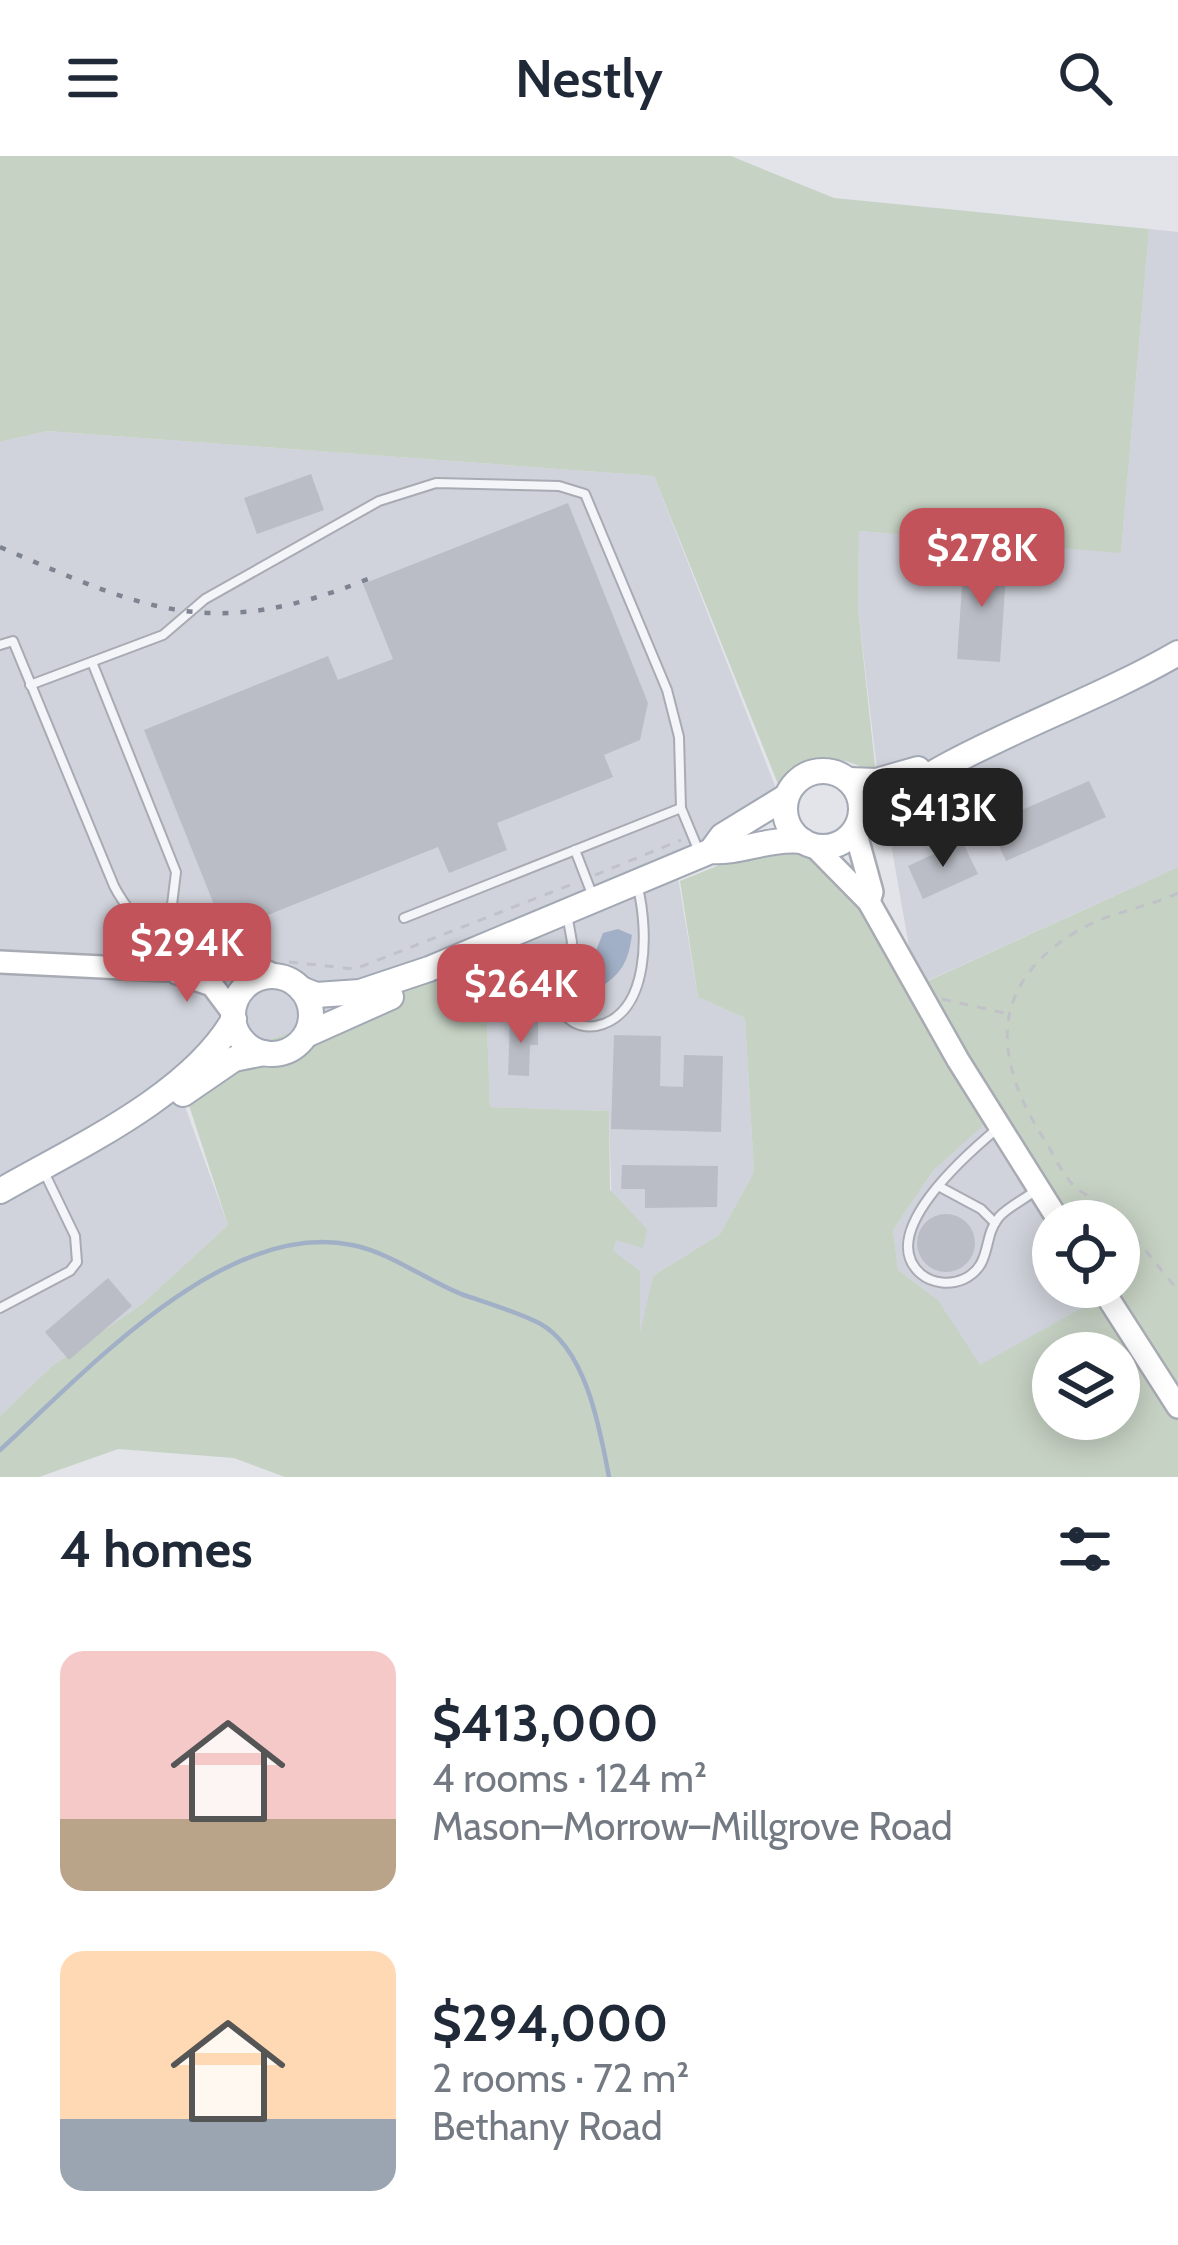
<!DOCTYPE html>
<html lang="en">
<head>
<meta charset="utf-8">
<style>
	body { margin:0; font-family:Cabin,sans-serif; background:#f6f6f7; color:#1f2937; height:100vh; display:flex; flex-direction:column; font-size:45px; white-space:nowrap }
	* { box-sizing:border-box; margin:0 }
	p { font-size:39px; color:#747a83 }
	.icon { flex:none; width:66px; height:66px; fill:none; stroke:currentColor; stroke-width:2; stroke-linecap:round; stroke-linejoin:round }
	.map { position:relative; height:1321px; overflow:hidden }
	.panel { display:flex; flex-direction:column; background:#fff; flex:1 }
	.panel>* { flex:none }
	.controls { position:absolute; left:1032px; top:1044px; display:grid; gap:24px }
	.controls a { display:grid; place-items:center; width:108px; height:108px; border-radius:50%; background:#fff; box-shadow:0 6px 30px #0003; font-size:60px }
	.price { position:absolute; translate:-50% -102px; padding:0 27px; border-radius:24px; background:#c2535b; color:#fff; font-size:39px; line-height:78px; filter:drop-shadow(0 3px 6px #0008) }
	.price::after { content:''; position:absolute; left:50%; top:72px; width:36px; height:27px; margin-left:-18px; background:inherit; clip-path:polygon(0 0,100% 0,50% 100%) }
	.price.current { background:#222; color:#fff }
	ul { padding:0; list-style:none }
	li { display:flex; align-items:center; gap:36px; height:300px; padding:0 60px }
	li span { display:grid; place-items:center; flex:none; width:336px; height:240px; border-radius:24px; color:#555 }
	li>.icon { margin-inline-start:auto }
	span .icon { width:144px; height:144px; fill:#fffc; stroke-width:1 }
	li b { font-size:51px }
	h2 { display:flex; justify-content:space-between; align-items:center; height:144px; padding:0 60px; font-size:51px }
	header { display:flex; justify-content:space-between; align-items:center; height:156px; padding:0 60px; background:#fff; font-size:54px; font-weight:600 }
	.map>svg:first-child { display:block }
</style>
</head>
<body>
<header><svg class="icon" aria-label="menu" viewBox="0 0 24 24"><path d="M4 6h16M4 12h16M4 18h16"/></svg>Nestly<svg class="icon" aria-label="search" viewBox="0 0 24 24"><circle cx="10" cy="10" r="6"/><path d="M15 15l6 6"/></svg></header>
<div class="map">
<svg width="1178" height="1321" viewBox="0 0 1178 1321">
	<rect width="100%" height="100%" fill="#e2e4e9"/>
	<g fill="#d0d3db">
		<path d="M1149 73 1178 76V711L916 830 885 654 1037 568 878 622 858 452 859 375 1121 396Z"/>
		<path d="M47 275 654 320 779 640 676 710 698 841 745 862 754 1016 720 1078 653 1120 639 1185 613 1095 609 955 490 951 484 790 330 856 179 934 228 1069 142 1148 52 1210 0 1260V286Z"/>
		<path d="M992 960 1053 1065V1131H1101L1106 1139 979 1210 938 1144 898 1114 893 1074 933 1015Z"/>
	</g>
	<g fill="#c6d2c4" fill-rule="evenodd">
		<path d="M0 0H731L834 42 1149 73 1121 397 859 375 858 452 876 619C835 594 817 602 778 628L654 320 47 275 0 286Z"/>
		<path d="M754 695 802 696 819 704 865 751 895 818 917 830 1178 711V1321H285L234 1302 118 1293 39 1321H0V1260L52 1210 142 1148 228 1069 184 934 259 888 329 862 484 789 490 951 609 955 610 1034 647 1073 643 1092 616 1084 613 1095 640 1115V1177L653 1120 720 1078 754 1016 745 862 698 841 680 725ZM992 961 1059 1065H1119V1131H1101L1105 1139 980 1209 938 1144 898 1114 893 1074 933 1015ZM1053 1197H1119V1263H1053Z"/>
	</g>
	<path fill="#a1b0c6" d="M618 773 632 779C628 805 623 816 601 831L600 843H591L595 797 603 777Z"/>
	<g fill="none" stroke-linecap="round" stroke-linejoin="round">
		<path stroke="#a1b0c6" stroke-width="4.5" d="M0 1294C87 1215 224 1063 352 1089 389 1096 426 1124 461 1138 487 1147 515 1155 539 1167 586 1192 600 1273 609 1321"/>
	</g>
	<g fill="#babdc5">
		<path d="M311 318 324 354 257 378 244 342Z"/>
		<path d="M568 347 648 547 640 584 604 599 613 621 497 667 507 694 449 717 438 691 225 776 144 574 328 500 338 524 393 503 363 428Z"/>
		<path d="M964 401 1007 404 1000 506 957 503Z"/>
		<path d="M1089 625 1106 661 1006 705 989 668Z"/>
		<path d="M962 685 978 718 923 743 908 710Z"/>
		<path d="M510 864 538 865V889H530L529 920 508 919Z"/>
		<path d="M614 879 661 880 660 930 683 931 684 899 723 900 721 976 611 973Z"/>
		<path d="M622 1009 718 1010 717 1051 645 1052V1033H621Z"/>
		<circle cx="946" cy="1087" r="29"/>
		<path d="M108 1122 132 1150 69 1204 45 1176Z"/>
	</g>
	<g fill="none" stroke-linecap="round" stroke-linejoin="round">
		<g stroke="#a8abb3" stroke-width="12">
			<g id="lane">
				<path d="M0 489 13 485 114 730C129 760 155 780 164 812"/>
				<path d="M92 506 176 716 170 765 158 789"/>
				<path d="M30 529 163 479 205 443 379 345 436 327 559 330 585 338 667 534 679 581 681 652"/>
				<path d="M922 630 947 683"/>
				<path d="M575 694 592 738"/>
				<path d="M567 758 572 786 562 855C570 867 581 872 596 870 651 859 648 773 638 732"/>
				<path d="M404 762 681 652 700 698"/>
				<path d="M998 972C968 997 874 1078 921 1118 933 1128 951 1129 964 1123 993 1109 982 1081 999 1061 1008 1051 1025 1043 1036 1034"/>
				<path d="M940 1031 981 1053 995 1067"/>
				<path d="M0 1152 70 1115 77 1106 75 1080 45 1018"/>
			</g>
		</g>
		<g stroke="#a8abb3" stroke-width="26">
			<g id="secondary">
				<path d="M855 674 872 736 869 746"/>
				<path d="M814 690 869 746 958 904 1059 1065"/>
				<path d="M0 806 164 814 250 808 276 820"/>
				<path d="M177 817 212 829 233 857"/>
				<path d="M1101 1131 1178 1251"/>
			</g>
		</g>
		<g stroke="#a2a8b4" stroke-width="28">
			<g id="primary">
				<circle cx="823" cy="653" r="38"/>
				<path d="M849 624 876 625 918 613"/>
				<path d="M858 669C948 592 1075 557 1178 497"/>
				<path d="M711 695 722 680 784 642"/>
				<circle cx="272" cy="859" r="39"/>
				<path d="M301 833 316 839 360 836 429 813 711 695C742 697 765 682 803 685"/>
				<path d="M306 879 391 841"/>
				<path d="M183 938 234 903 264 897"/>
				<path d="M0 1035C75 992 190 940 234 863"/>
			</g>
		</g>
		<g stroke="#c0c2c8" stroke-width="3" stroke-dasharray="9 9" stroke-linecap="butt">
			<path d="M793 622 820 608 840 607"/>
			<path d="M595 719 681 684"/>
			<path d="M1178 737C1144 753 1107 756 1074 777 987 831 994 905 1044 983 1053 997 1062 1018 1074 1030 1085 1040 1101 1046 1112 1056 1136 1080 1156 1109 1178 1134"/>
			<path d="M289 806 355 813 575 727"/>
			<path d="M942 843 1009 858"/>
		</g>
		<use href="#lane" stroke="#f4f5f8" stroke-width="8"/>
		<use href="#secondary" stroke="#fff" stroke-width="21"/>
		<use href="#primary" stroke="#fff" stroke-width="24"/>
		<path stroke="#7d8391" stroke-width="4.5" stroke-dasharray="6 12" stroke-linecap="butt" d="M0 391C145 454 212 486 368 423"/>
	</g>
</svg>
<div class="controls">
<a><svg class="icon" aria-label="locate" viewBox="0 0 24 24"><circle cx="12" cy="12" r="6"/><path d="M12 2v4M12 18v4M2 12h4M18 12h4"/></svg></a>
<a><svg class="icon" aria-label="layers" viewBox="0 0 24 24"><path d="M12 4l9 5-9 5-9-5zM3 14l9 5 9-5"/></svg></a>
</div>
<b class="price" style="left:982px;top:454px">$278K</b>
<b class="price current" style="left:943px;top:714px">$413K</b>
<b class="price" style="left:187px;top:849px">$294K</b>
<b class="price" style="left:521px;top:890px">$264K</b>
</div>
<section class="panel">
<h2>4 homes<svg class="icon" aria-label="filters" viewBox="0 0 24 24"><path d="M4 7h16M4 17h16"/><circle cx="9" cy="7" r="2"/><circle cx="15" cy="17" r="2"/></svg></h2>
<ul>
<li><span style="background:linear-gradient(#f6c9c9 70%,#b9a48a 0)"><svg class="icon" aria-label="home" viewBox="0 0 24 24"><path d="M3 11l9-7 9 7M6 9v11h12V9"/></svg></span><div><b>$413,000</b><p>4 rooms · 124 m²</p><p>Mason–Morrow–Millgrove Road</p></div></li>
<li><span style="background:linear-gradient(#ffd9b3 70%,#9aa5b1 0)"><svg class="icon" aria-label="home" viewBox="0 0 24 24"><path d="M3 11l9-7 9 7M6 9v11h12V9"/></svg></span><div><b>$294,000</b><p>2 rooms · 72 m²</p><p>Bethany Road</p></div></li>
</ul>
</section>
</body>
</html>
